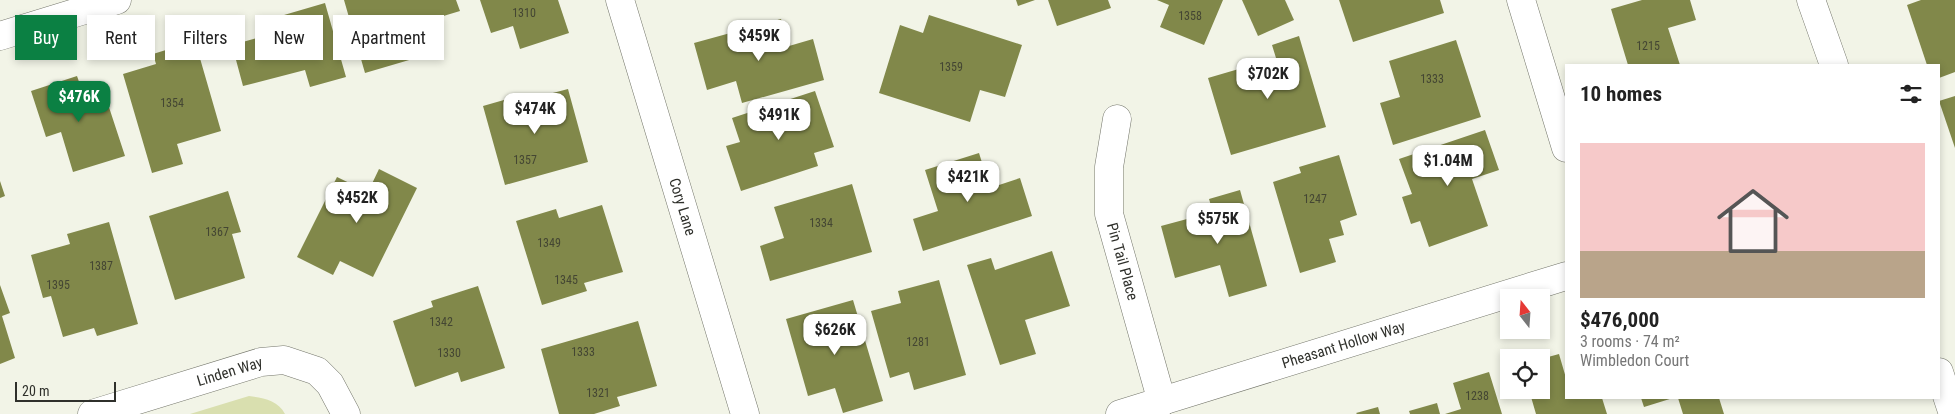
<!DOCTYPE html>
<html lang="en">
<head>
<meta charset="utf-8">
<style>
	body { margin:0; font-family:"Roboto Condensed",sans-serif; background:#f6f6f6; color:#222; height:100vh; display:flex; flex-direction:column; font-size:19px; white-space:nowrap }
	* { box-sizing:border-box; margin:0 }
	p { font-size:16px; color:#767676 }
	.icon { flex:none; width:28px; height:28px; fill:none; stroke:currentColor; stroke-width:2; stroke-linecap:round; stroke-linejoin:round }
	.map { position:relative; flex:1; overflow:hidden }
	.panel { position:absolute; left:1565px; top:64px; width:375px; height:335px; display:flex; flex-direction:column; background:#fff; border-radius:0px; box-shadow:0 2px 8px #0003 }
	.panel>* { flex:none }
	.banner { position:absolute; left:15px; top:15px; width:475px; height:45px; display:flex; gap:10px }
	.needle { width:32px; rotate:343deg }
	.tools { position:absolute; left:1500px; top:289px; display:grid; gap:10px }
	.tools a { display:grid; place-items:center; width:50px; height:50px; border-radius:0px; background:#fff; box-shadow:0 2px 8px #0003; font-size:25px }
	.scale { position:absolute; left:15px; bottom:12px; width:101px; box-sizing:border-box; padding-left:5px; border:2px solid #2f302b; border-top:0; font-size:14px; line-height:18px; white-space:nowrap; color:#2f302b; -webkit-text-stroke:4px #f2f4e7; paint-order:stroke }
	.price { position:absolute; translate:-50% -42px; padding:0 11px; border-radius:10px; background:#fff; color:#222; font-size:16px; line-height:32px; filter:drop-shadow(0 1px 2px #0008) }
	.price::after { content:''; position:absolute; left:50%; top:30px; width:15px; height:11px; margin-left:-8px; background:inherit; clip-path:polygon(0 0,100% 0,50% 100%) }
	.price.selected { background:#0b8043; color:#fff }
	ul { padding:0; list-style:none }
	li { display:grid; align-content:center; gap:10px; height:265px; padding:0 15px }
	li span { display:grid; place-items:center; height:155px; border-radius:0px; color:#555 }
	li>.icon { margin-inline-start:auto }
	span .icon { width:90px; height:90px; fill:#fffc; stroke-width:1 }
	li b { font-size:21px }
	h2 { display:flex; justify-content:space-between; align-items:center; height:60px; padding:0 15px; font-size:21px }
	.chip { padding:0 18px; border-radius:0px; background:#fff; box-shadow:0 2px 8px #0003; font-size:18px; line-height:45px }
	.chip.selected { background:#0b8043; color:#fff }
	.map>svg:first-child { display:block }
</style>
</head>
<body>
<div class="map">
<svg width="1955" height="414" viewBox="0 0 1955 414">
	<rect width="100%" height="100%" fill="#f2f4e7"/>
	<path fill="#d9dfaf" d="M249 396C263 398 278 400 285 414H190Z"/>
	<g fill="#81884a">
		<path d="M344 0H456L460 11 407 27 416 58 365 73Z"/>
		<path d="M480 0H558L569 33 520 49 513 26 491 33Z"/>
		<path d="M1016 0H1035L1018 6Z"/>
		<path d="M1048 0H1108L1111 8 1057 26Z"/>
		<path d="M1157 0H1223L1204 45 1160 27 1169 5Z"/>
		<path d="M1242 0H1285L1294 20 1258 36Z"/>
		<path d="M1339 0H1440L1444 13 1353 42Z"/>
		<path d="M1642 0H1690L1696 20 1668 28 1680 65H1628L1611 9Z"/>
		<path d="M1921 0H1955V72L1939 78V65H1927L1907 5Z"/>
		<path d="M325 3 346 77 310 87 305 70 243 86 232 45 288 29 284 15Z"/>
		<path d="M929 15 1022 45 1005 97 980 90 970 122 879 93 900 25 923 33Z"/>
		<path d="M781 19 789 46 813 39 824 80 742 103 736 81 707 90 694 43Z"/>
		<path d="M1299 36 1326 127 1231 155 1208 78 1276 58 1272 45Z"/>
		<path d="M1456 40 1481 117 1393 145 1380 103 1400 97 1389 61Z"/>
		<path d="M195 41 221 131 177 144 183 164 152 173 123 74 156 64 153 54Z"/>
		<path d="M77 76 86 102 105 95 125 156 73 172 61 132 46 137 31 91Z"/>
		<path d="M568 89 588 162 505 185 483 106 529 93 530 99Z"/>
		<path d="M815 91 834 147 814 153 818 166 741 191 726 146 740 142 732 118Z"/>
		<path d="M1955 96V148L1939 101Z"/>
		<path d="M1485 130 1499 170 1472 179 1488 226 1429 247 1420 221 1411 224 1402 197 1412 194 1399 159Z"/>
		<path d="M979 153 990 188 1020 178 1032 216 923 251 913 219 938 211 925 170Z"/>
		<path d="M1339 155 1357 215 1340 221 1344 235 1329 239 1336 262 1300 273 1273 182 1301 173 1299 167Z"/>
		<path d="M379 169 417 188 373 277 340 261 333 275 297 257 337 177 368 192Z"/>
		<path d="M0 181 5 196 0 198Z"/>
		<path d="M852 184 872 252 770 281 760 246 784 238 774 207Z"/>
		<path d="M1240 190 1267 286 1229 297 1220 265 1175 278 1161 226 1213 212 1209 199Z"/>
		<path d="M228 191 241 232 232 234 245 278 175 300 149 216Z"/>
		<path d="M602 205 623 272 584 283 587 291 542 305 516 221 556 209 559 218Z"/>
		<path d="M109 222 138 324 97 336 94 328 63 337 51 296 43 298 31 255 70 244 67 234Z"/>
		<path d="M1052 251 1070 306 1025 320 1036 354 1000 365 967 265 991 258 995 270Z"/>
		<path d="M939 280 966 375 914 390 909 372 890 378 871 311 901 303 898 291Z"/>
		<path d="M0 285 10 313 2 316 15 358 0 364Z"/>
		<path d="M478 286 505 368 461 382 458 372 415 387 393 321 433 307 431 301Z"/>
		<path d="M853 300 883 401 843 413 835 388 808 396 786 319Z"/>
		<path d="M638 321 657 386 617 397 620 406 594 414H559L541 349Z"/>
		<path d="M1559 354 1566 378V398H1602L1607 414H1536L1529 390H1541V359Z"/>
		<path d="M1489 372 1502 414H1445L1461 409 1453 383Z"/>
		<path d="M1641 398H1673L1644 407Z"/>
		<path d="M1678 398H1719L1724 414H1683Z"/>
		<path d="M1437 403 1440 414H1410L1409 411Z"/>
		<path d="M1378 407 1380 414H1357L1356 413Z"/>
	</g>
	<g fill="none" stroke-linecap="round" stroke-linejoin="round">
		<g stroke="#74766b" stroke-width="29">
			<g id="minor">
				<path id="s1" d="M620 0 745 414"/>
				<path d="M1521 0 1566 148"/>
				<path d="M1811 0 1834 65"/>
				<path d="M0 36 117 0"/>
				<path id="s2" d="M1117 119 1109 167V214L1162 402"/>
				<path d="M1939 372 1953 414"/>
				<path id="s3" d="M92 414 261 362 284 360 317 371 330 384 346 414"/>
				<path id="s4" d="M1120 414 1566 276"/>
			</g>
		</g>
		<use href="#minor" stroke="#fff" stroke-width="28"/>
	</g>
	<g text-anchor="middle" stroke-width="4.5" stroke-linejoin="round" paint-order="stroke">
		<g font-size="12" fill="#444633">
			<text x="524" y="17">1310</text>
			<text x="1190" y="20">1358</text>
			<text x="1648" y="50">1215</text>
			<text x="951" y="71">1359</text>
			<text x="1432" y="83">1333</text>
			<text x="172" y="107">1354</text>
			<text x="525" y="164">1357</text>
			<text x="1315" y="203">1247</text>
			<text x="821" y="227">1334</text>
			<text x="217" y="236">1367</text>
			<text x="549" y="247">1349</text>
			<text x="101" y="270">1387</text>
			<text x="566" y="284">1345</text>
			<text x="58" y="289">1395</text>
			<text x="441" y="326">1342</text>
			<text x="918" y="346">1281</text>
			<text x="583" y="356">1333</text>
			<text x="449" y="357">1330</text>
			<text x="598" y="397">1321</text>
			<text x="1477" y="400">1238</text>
		</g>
		<g font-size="15" fill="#2f302b" stroke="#f2f4e7">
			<text dy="5" stroke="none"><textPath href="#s1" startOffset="216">Cory Lane</textPath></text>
			<text dy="5" stroke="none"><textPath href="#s2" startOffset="145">Pin Tail Place</textPath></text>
			<text dy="5" stroke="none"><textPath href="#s4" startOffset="234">Pheasant Hollow Way</textPath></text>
			<text dy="5" stroke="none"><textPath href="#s3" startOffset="144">Linden Way</textPath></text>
		</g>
	</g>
</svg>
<div class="tools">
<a><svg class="needle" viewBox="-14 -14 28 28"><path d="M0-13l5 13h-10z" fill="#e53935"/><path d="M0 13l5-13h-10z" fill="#767676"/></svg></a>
<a><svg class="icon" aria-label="locate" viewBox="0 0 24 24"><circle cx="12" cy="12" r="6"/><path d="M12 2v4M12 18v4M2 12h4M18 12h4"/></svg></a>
</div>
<div class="scale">20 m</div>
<b class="price" style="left:759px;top:62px">$459K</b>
<b class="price" style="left:1268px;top:100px">$702K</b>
<b class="price selected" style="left:79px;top:123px">$476K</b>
<b class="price" style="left:535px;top:135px">$474K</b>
<b class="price" style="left:779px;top:141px">$491K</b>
<b class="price" style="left:1448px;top:187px">$1.04M</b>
<b class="price" style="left:968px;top:203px">$421K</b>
<b class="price" style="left:357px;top:224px">$452K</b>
<b class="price" style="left:1218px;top:245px">$575K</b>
<b class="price" style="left:835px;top:356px">$626K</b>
<div class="banner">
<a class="chip selected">Buy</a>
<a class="chip">Rent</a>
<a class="chip">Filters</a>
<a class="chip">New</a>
<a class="chip">Apartment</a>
</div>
<section class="panel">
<h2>10 homes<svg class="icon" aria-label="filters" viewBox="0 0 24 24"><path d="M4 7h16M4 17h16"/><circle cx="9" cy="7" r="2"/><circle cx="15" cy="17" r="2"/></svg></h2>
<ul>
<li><span style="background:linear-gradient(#f6c9c9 70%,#b9a48a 0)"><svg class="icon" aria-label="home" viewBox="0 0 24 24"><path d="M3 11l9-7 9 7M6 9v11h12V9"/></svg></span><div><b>$476,000</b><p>3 rooms · 74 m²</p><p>Wimbledon Court</p></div></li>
</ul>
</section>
</div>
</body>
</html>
